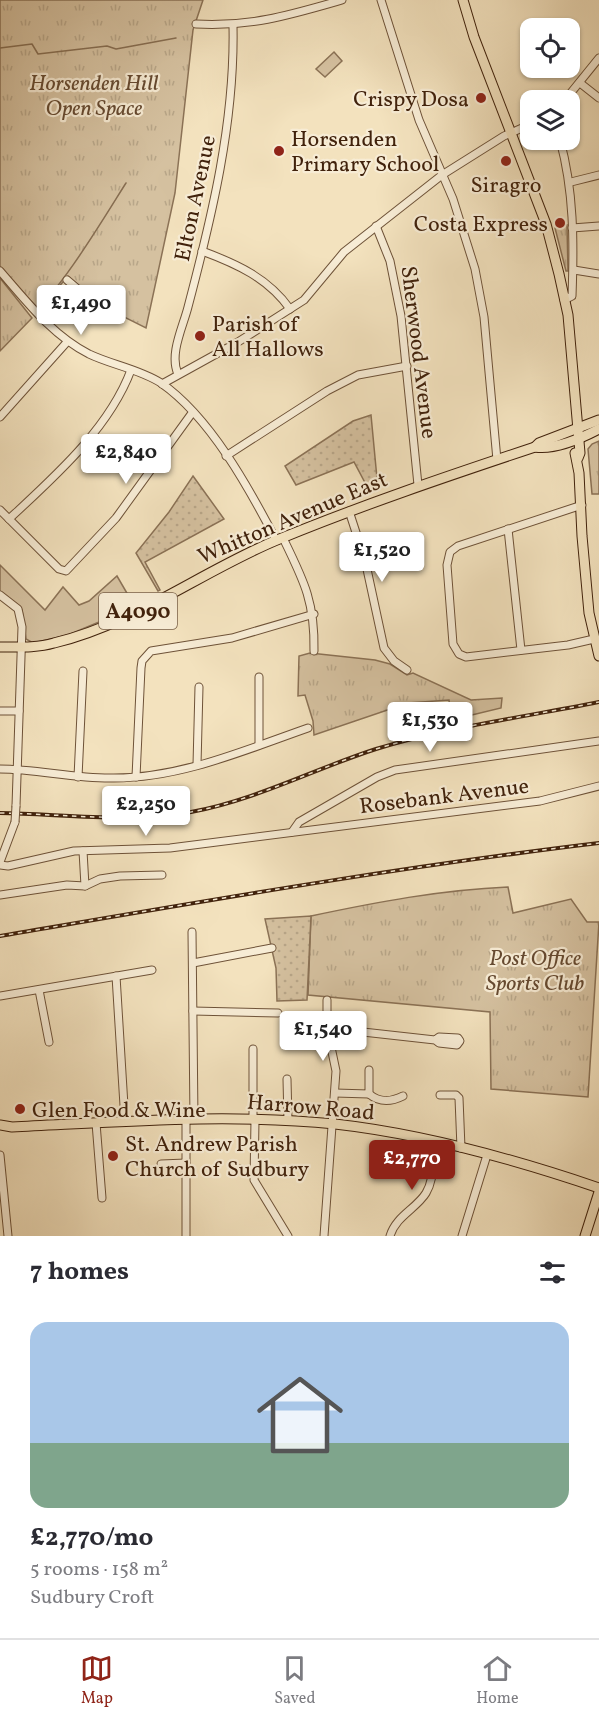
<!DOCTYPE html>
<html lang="en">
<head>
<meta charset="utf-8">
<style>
	body { margin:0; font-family:Vollkorn,serif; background:#f2f2f3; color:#2b2b33; height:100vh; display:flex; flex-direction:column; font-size:22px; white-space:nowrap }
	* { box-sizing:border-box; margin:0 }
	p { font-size:20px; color:#7c7c81 }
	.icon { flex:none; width:33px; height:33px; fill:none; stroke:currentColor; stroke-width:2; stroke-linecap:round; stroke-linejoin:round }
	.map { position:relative; height:1236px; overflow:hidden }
	.sheet { display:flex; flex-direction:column; background:#fff; flex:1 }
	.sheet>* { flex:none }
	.controls { position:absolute; left:520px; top:18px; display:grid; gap:12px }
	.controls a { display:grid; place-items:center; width:60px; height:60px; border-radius:12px; background:#fff; box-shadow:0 2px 4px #0004; font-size:30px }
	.price { position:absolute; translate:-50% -51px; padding:0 14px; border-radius:6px; background:#fff; color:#222; font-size:20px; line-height:39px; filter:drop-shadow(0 2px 3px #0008) }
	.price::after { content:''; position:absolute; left:50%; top:36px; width:18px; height:14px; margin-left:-9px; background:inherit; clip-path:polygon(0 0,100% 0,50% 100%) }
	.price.selected { background:#8f2418; color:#fff }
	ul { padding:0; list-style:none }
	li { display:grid; align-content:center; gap:12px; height:318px; padding:0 30px }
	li+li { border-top:2px solid #e1e1e2 }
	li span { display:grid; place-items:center; height:186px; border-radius:18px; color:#555 }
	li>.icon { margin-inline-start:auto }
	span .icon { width:108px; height:108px; fill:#fffc; stroke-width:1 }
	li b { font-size:26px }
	h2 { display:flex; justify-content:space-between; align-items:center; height:72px; padding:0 30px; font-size:26px }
	.menu { display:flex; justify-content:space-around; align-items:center; height:84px; border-top:2px solid #e1e1e2; background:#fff; font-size:16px; color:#7c7c81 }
	.menu a { display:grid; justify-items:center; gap:3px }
	.menu .selected { color:#8f2418 }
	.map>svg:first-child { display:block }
</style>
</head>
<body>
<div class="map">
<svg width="599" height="1236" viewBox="0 0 599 1236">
	<defs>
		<pattern id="park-tufts" width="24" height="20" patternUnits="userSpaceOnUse" patternTransform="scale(1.5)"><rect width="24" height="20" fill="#d5c1a0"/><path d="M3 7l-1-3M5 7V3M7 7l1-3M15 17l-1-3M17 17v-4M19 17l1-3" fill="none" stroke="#b8a689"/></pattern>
		<pattern id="garden-dots" width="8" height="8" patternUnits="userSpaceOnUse" patternTransform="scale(1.5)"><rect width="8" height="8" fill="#d5c1a0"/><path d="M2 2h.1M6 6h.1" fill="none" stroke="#b8a689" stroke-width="1.8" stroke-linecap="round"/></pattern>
	</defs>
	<rect width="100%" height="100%" fill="#f3e2be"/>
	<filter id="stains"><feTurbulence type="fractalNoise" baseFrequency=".00333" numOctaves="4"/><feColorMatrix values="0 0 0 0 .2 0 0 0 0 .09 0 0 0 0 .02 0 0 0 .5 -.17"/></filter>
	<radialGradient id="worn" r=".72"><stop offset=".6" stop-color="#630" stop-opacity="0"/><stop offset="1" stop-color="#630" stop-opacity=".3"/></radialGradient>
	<g fill="#d5c1a0" stroke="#8b7256" stroke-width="1.5">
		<path d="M334 52 342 61 325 77 316 69Z"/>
		<path d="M0 565 45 610 63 587 79 605 89 601 117 576 135 607 68 635 33 643 26 639 22 610 0 591Z"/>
	</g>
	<g fill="url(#park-tufts)" stroke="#8b7256" stroke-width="1.5">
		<path d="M0 0H203L193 30 175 193 146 328 98 304 68 276 39 310 0 266Z"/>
		<path d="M567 225 568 271H566L555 228Z"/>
		<path d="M0 278 32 318 0 351Z"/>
		<path d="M599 441V494H592L588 449 592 444Z"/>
		<path d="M310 653 375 660 390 664 407 675 413 673 471 700 502 698 501 708 451 720 449 700 408 703 314 735 313 721 305 695 298 696 299 656Z"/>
		<path d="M508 887 513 913 571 899 587 922H599L588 1097 491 1089 490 1012 308 995 311 916C377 902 440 890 508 887Z"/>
	</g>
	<g fill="url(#garden-dots)" stroke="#8b7256" stroke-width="1.5">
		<path d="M371 415 378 489 370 492 354 462 296 485 285 466 353 421Z"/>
		<path d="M193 476 224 519 145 562 160 590 158 591 136 553 169 512Z"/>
		<path d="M311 916 307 1000 277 1001 276 968 265 919Z"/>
	</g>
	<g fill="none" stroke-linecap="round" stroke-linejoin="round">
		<g stroke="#876e52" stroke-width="1.5">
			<path d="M0 48 32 44 38 54 107 46 116 49 176 38"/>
			<path d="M35 307C53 304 113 203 126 183"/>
		</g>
		<g stroke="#6e5238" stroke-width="9">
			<g id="minor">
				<path d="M381 0 419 120 453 199 475 269 484 317 497 460"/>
				<path d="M196 24C251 27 290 15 342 0"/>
				<path d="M580 83 599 98"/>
				<path d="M565 100 599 58"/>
				<path d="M560 140C574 191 574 243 572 296L564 300"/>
				<path d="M571 182 599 175"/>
				<path d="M376 226 390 261 401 316 418 485"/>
				<path d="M572 228 599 226"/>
				<path d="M202 251C237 264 268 278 290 309"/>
				<path d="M574 270 599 274"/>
				<path d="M0 271C27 302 52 335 89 354 112 365 139 369 161 383 210 417 249 488 276 540"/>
				<path d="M67 280 93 302"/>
				<path d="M178 374C169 354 183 327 188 307 212 216 235 121 233 26"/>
				<path d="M162 384 238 342 304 300 344 252 442 175 504 136 531 124"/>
				<path d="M0 417 67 342"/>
				<path d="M226 456 327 391 358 375 407 366"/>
				<path d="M582 505 458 546 450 552 447 565 453 644 459 654 466 657 568 645 594 639"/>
				<path d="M0 510 59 569 66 571 116 518 192 413"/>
				<path d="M349 511 365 560 384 648 394 661 407 670"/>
				<path d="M9 519C54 477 109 429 131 370"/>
				<path d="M508 529 521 650"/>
				<path d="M283 538C304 581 315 602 314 651"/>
				<path d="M0 595 18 609 22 627 16 806"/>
				<path d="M0 711H19"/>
				<path d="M259 745V677"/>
				<path d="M197 765 199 687"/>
				<path d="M0 769C38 769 75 779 114 778 181 778 245 750 308 728"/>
				<path d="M78 777 83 671"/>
				<path d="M136 777 141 668 142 661 151 651 232 638 314 614"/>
				<path d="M292 832 299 822 377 777 395 770 599 741"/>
				<path d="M83 851 85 886"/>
				<path d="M0 862 15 822"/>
				<path d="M0 865 8 866 74 851 170 848 540 801 599 786"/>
				<path d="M0 895 67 885 85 886 100 879 120 876 162 875"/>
				<path d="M192 932 194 1119"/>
				<path d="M193 963 272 948"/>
				<path d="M116 976 125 1122"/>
				<path d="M39 990 49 1042"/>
				<path d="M0 996 152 970"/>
				<path d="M193 1011 278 1013"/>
				<path d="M327 1028 435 1040 439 1037 458 1038 460 1041 457 1045 439 1043 435 1040"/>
				<path d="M253 1049V1120"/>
				<path d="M287 1079 288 1121"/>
				<path d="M335 1093 369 1094V1070"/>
				<path d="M369 1094C380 1103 391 1102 403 1096"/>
				<path d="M440 1095H456L459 1098 461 1148"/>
				<path d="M186 1119V1236"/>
				<path d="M255 1120 254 1180 288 1236"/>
				<path d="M96 1123 102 1198"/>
				<path d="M0 1155 8 1236"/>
				<path d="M161 1164 186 1163"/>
				<path d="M239 1169 254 1171"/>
				<path d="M324 1236 336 1071 327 1028V1000"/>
				<path d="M390 1236C396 1216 416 1209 426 1193 435 1178 432 1158 437 1142"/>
				<path d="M462 1236 487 1155"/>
			</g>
		</g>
		<g stroke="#41220c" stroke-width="11">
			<g id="major">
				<path d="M463 0 474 37 546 224 559 274 568 315 580 453 578 458"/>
				<path d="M535 447 539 443 599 420"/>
				<path d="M575 453 579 473 582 536 589 613 599 656"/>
				<path d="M0 647C18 647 37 648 54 643 134 624 202 571 277 540 362 505 448 476 535 447 554 450 582 438 599 429"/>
				<path d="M0 1125 12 1127C119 1122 228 1113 335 1124 424 1134 514 1159 599 1188"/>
				<path d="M585 1236 599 1192"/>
			</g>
		</g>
		<use href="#minor" stroke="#f7ecd5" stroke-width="7"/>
		<use href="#major" stroke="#f3e2be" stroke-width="9"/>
		<g stroke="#41220c" stroke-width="4">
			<g id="rail">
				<path d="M0 813C63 814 128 823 191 812 256 800 314 769 376 749 448 727 525 717 599 702"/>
				<path d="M0 936C199 902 398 867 599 843"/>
			</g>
		</g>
		<use href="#rail" stroke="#f7ecd5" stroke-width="1.5" stroke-dasharray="4.5" stroke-linecap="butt"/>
		<g stroke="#6e5238" stroke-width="9" stroke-linecap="butt">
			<path id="minor-bridge" d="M15 822 16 806"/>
		</g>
		<use href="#minor-bridge" stroke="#f7ecd5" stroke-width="7"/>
	</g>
	<g fill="#8f2418" stroke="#f7ecd5" stroke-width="2">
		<circle cx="481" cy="98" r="6"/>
		<circle cx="279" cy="151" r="6"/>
		<circle cx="506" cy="161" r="6"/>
		<circle cx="560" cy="223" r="6"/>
		<circle cx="200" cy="336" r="6"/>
		<circle cx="20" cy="1109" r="6"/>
		<circle cx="113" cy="1156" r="6"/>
	</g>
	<g text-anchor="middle" stroke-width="4.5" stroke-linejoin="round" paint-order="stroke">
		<rect fill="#f7ecd5" stroke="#785f48" stroke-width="1.5" x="99" y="593" width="78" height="36" rx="4.5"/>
		<g font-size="21" font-weight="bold" fill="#41220c">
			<text x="138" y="618">A4090</text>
		</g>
		<g font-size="22" font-style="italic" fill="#664a31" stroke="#f7ecd5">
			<text x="94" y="90">Horsenden Hill<tspan x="94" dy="25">Open Space</tspan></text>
			<text x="535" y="965">Post Office<tspan x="535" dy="25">Sports Club</tspan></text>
		</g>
		<g font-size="22" fill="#41220c" stroke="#f7ecd5" text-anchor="start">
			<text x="469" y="106" text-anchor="end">Crispy Dosa</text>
			<text x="291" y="146">Horsenden<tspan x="291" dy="25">Primary School</tspan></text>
			<text x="506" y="192" text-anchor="middle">Siragro</text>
			<text x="548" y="231" text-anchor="end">Costa Express</text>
			<text x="212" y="331">Parish of<tspan x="212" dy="25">All Hallows</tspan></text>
			<text x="32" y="1117">Glen Food &amp; Wine</text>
			<text x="125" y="1151">St. Andrew Parish<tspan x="125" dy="25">Church of Sudbury</tspan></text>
		</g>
		<g font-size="22" fill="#41220c" stroke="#f7ecd5">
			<text transform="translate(194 198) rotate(-78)" y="8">Elton Avenue</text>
			<text transform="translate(420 352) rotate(83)" y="8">Sherwood Avenue</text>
			<text transform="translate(292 517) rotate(-23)" y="8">Whitton Avenue East</text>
			<text transform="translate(444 795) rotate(-7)" y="8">Rosebank Avenue</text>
			<text transform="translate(311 1106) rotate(5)" y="8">Harrow Road</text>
		</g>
	</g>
	<rect width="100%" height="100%" filter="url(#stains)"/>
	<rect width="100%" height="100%" fill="url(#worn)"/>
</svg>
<div class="controls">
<a><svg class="icon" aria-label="locate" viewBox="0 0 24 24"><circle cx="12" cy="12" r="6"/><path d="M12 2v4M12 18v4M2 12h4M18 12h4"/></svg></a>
<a><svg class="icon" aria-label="layers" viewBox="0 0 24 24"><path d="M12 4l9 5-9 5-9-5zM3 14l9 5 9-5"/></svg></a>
</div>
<b class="price" style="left:81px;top:336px">£1,490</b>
<b class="price" style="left:126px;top:485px">£2,840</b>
<b class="price" style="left:382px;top:583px">£1,520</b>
<b class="price" style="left:430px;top:753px">£1,530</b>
<b class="price" style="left:146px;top:837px">£2,250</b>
<b class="price" style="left:323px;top:1062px">£1,540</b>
<b class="price selected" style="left:412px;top:1191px">£2,770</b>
</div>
<section class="sheet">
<h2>7 homes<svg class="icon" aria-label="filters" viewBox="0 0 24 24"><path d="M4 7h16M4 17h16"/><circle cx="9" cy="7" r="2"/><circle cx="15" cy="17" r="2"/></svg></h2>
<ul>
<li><span style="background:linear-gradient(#a9c7e8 65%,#7fa58c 0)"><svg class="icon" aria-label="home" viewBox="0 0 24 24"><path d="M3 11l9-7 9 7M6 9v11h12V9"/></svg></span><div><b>£2,770/mo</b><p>5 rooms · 158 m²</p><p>Sudbury Croft</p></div></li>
</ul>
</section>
<nav class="menu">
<a class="selected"><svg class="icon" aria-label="map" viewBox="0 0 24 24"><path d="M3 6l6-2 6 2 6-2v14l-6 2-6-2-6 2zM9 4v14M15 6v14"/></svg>Map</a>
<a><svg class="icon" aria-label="saved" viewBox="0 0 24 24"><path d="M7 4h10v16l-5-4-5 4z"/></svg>Saved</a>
<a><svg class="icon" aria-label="home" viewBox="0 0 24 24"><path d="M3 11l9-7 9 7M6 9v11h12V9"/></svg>Home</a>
</nav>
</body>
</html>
